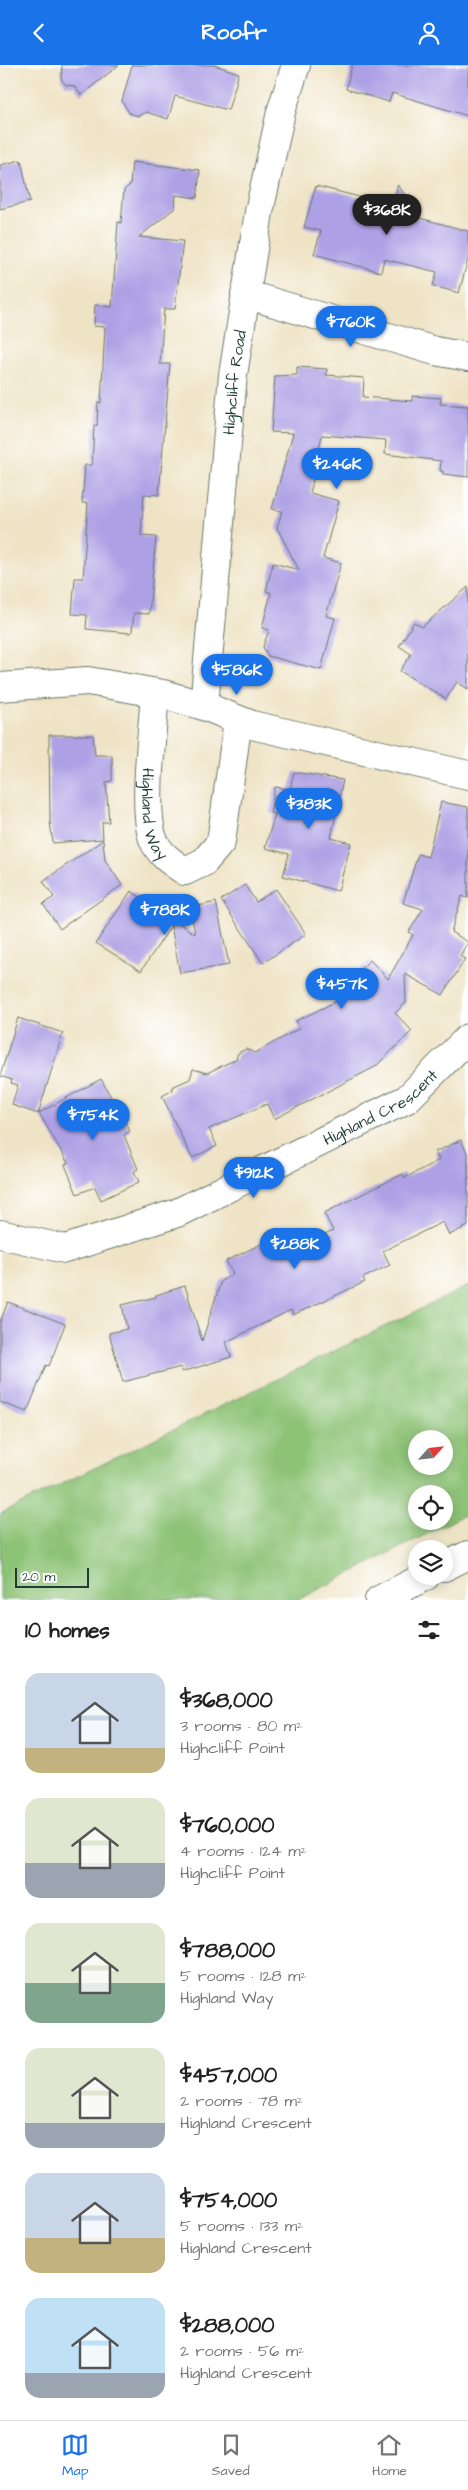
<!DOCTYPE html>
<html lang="en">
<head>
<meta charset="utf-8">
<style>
	body { margin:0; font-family:"Architects Daughter",sans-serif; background:#f6f6f6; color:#222; height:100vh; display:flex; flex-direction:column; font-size:19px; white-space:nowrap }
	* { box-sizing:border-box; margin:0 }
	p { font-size:16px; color:#767676 }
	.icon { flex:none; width:28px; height:28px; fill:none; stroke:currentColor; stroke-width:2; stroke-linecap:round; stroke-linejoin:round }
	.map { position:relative; height:1535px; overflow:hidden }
	.panel { display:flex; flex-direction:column; background:#fff; flex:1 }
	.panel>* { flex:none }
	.needle { width:32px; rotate:63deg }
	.fabs { position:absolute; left:408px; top:1365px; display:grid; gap:10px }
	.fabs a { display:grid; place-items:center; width:45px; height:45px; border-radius:50%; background:#fff; box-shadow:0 2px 12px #0003; font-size:25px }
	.scale { position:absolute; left:15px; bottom:12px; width:74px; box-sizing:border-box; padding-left:5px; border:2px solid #1f3d34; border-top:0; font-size:14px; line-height:18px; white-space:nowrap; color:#1f3d34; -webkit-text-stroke:4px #fff; paint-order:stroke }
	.price { position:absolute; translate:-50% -42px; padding:0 11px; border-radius:18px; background:#1a73e8; color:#fff; font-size:16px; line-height:32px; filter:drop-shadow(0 1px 2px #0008) }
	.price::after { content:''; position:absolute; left:50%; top:30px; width:15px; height:11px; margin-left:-8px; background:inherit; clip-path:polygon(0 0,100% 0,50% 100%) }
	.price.current { background:#222; color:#fff }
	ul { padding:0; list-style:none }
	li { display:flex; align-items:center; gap:15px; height:125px; padding:0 25px }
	li span { display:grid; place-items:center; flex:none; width:140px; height:100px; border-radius:15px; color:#555 }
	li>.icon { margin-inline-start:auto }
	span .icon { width:60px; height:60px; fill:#fffc; stroke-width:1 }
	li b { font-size:21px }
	h2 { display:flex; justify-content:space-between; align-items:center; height:60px; padding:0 25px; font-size:21px }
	header { display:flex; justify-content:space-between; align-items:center; height:65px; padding:0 25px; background:#1a73e8; color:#fff; font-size:22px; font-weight:700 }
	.dock { display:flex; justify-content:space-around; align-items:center; height:70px; border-top:1px solid #e0e0e0; background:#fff; font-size:14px; color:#767676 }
	.dock a { display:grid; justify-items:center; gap:2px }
	.dock .current { color:#1a73e8 }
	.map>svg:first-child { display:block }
</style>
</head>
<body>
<header><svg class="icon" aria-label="back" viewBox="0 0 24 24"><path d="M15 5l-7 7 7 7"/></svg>Roofr<svg class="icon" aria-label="person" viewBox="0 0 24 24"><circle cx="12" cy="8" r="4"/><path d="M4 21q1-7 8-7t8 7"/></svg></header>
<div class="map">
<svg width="468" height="1535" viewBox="0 0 468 1535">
	<rect width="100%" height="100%" fill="#fff"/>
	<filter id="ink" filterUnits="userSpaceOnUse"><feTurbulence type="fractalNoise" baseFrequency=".02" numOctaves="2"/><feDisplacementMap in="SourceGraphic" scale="10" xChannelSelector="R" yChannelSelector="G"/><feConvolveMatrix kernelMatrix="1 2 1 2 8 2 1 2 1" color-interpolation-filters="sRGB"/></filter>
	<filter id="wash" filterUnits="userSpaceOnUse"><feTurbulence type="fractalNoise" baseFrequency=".0096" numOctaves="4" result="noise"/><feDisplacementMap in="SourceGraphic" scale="20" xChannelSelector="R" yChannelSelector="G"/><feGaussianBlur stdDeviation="1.12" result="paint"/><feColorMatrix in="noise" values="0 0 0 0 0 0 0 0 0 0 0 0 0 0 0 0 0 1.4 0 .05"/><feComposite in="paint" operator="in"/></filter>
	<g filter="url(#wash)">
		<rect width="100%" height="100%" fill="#efe3c5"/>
		<path fill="#8dc376" stroke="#568055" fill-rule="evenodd" d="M468 1221V1448L298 1535H0V1449ZM416 1374H444V1401H416ZM416 1429H444V1456H416Z"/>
		<g id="blocks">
			<g fill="#ada0e5">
				<path d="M62 0H119L81 30 74 21 66 20 61 14Z"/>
				<path d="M132 0H214L239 8 228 45 175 31 168 54 146 47 138 51 129 48 122 36Z"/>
				<path d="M352 0H468V51L392 28 389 37 346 24Z"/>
				<path d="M21 95 30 137 0 144V100Z"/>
				<path d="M132 97 200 105 197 133 176 130 175 143 139 172 183 176 175 244H164L160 299H170L159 430 144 429 141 471 156 472 149 549 134 548 132 566 130 568 86 564 87 550 72 549 75 513H83L88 438H82L85 400H92L94 361H97L98 337 101 338 105 262 94 261 95 240 112 242 118 157 121 158 124 125 130 120Z"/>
				<path d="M398 120 408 134 418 137 416 152 468 166V194L459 228 433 221 437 207 384 194 381 207 314 189 321 166 304 162 316 121 391 140Z"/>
				<path d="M297 302 327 304 326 310 364 313 363 332 412 336V331L441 333 440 339 468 341V412L443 409V406H440L441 396 385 389 386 375 322 370 310 428 339 436 323 493 341 498 326 551 335 553 321 605 268 591 263 582 269 565 262 563 271 528 266 526 273 498 299 505 277 463 282 446 272 444 293 368 271 367 275 311 297 310Z"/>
				<path d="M468 522V624L457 617 446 634 400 606 411 589 399 581 414 557 422 562Z"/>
				<path d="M49 670H93L95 690H112V716L106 717 109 757H102L103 774 53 778 50 757Z"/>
				<path d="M294 707 343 715 331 773 351 778 338 826 283 811 289 789 265 783 275 749 270 748 275 722 290 724Z"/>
				<path d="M441 737 468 742V833L462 831 451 867 468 877 460 891 465 894 443 930 405 909 406 938 395 948 412 966 375 1002 274 1054 267 1039 209 1064 217 1081 192 1093 162 1031 173 1025 172 1022 190 1014 193 1004 207 1008 236 994 238 988 246 984 255 988 300 963 296 956 343 933 337 927 370 895 388 914 413 870 409 867 423 844 403 838 418 789 428 792Z"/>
				<path d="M103 775 105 795 122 820 60 864 43 839 54 832 43 816Z"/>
				<path d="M245 820 256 837 276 824 306 869 263 898 221 835Z"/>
				<path d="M131 826 195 869 190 843 216 837 229 900 180 908 171 861 141 906 96 878Z"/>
				<path d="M18 953 63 968 38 1049 12 1040 18 1020 11 1018 12 1015 0 1011Z"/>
				<path d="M101 1014 130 1066 124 1070 138 1104 134 1106 139 1117 101 1135 95 1122 77 1129 65 1100 68 1098 39 1048Z"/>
				<path d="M461 1075 468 1090V1161L449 1170 443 1157 383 1186 390 1200 363 1213 365 1217 293 1250 291 1245 226 1277 231 1292 182 1307 181 1302 123 1317 109 1268 127 1264 122 1240 156 1232V1230L185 1221 202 1276 221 1216 233 1209 226 1196 286 1167 294 1185 333 1166 324 1148 403 1109 405 1113 439 1095 435 1087Z"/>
				<path d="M8 1237 65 1259 49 1301 46 1300 27 1347 0 1337V1257Z"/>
			</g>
		</g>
	</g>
	<g filter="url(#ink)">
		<use href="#blocks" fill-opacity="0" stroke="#687767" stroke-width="1"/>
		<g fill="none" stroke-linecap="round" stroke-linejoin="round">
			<g stroke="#687767" stroke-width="30">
				<g id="minor">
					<path d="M245 229 435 286 468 292"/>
					<path d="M0 622 88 616 163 629 204 641 252 660 468 710"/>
					<path id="s1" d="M155 628C153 663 142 744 153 774 159 789 172 798 185 806L204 797 221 777 238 655"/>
					<path id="s2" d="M204 641 233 310 259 147 281 47 296 0"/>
					<path id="s3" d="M0 1169 65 1184 177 1148 407 1034 468 973"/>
				</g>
			</g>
			<g stroke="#687767" stroke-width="30">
				<g id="major">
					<path d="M444 1502 468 1490"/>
					<path d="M379 1535 426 1511"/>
				</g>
			</g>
			<use href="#minor" stroke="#fff" stroke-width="28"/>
			<use href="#major" stroke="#fff" stroke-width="28"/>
		</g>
	</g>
	<g text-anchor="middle" stroke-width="4.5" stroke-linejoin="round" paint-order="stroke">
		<g font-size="16" fill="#1f3d34" stroke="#fff">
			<text dy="6" stroke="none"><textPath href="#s2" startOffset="325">Highcliff Road</textPath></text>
			<text dy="6" stroke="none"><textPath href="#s1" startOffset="122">Highland Way</textPath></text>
			<text dy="6" stroke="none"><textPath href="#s3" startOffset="414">Highland Crescent</textPath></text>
		</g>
	</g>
</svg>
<div class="fabs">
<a><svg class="needle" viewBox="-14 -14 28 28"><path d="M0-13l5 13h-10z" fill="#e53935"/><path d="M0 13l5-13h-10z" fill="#767676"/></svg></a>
<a><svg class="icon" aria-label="locate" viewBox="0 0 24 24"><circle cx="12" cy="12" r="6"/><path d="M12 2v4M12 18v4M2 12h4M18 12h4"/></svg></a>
<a><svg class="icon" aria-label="layers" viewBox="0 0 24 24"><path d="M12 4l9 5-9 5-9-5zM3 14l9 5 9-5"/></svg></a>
</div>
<div class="scale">20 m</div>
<b class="price current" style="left:387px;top:171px">$368K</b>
<b class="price" style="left:351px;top:283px">$760K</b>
<b class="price" style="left:337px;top:425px">$246K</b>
<b class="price" style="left:237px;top:631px">$586K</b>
<b class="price" style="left:309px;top:765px">$383K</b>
<b class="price" style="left:165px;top:871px">$788K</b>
<b class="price" style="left:342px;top:945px">$457K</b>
<b class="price" style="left:93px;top:1076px">$754K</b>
<b class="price" style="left:254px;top:1134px">$912K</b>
<b class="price" style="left:295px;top:1205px">$288K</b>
</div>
<section class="panel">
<h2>10 homes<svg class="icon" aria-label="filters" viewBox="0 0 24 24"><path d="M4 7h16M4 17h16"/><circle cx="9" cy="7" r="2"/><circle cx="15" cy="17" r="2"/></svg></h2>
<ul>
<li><span style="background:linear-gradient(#c9d6e8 75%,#c2b280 0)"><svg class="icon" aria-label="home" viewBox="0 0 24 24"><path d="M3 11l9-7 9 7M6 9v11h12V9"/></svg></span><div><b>$368,000</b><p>3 rooms · 80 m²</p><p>Highcliff Point</p></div></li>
<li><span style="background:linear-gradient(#dfe7d0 65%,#9aa5b1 0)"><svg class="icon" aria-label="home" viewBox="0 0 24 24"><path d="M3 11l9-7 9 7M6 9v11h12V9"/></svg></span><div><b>$760,000</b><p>4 rooms · 124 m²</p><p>Highcliff Point</p></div></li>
<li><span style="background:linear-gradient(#dfe7d0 60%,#7fa58c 0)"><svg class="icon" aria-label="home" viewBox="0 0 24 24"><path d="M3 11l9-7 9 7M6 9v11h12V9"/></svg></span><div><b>$788,000</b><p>5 rooms · 128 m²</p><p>Highland Way</p></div></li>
<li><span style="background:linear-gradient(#dfe7d0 75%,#9aa5b1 0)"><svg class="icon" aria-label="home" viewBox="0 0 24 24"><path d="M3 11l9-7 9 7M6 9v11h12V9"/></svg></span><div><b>$457,000</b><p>2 rooms · 78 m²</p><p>Highland Crescent</p></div></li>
<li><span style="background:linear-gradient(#c9d6e8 65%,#c2b280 0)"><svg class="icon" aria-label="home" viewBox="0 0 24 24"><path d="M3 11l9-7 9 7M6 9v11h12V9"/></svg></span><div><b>$754,000</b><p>5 rooms · 133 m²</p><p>Highland Crescent</p></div></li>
<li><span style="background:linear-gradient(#bfe0f5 75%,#9aa5b1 0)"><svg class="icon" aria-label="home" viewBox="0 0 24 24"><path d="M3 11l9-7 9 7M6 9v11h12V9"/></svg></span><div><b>$288,000</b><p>2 rooms · 56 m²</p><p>Highland Crescent</p></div></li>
</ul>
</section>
<nav class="dock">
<a class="current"><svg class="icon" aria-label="map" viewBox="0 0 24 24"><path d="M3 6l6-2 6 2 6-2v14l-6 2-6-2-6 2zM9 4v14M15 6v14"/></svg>Map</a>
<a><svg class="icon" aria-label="saved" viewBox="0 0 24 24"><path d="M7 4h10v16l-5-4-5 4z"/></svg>Saved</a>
<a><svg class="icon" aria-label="home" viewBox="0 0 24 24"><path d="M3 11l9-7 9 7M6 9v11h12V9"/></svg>Home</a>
</nav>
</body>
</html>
